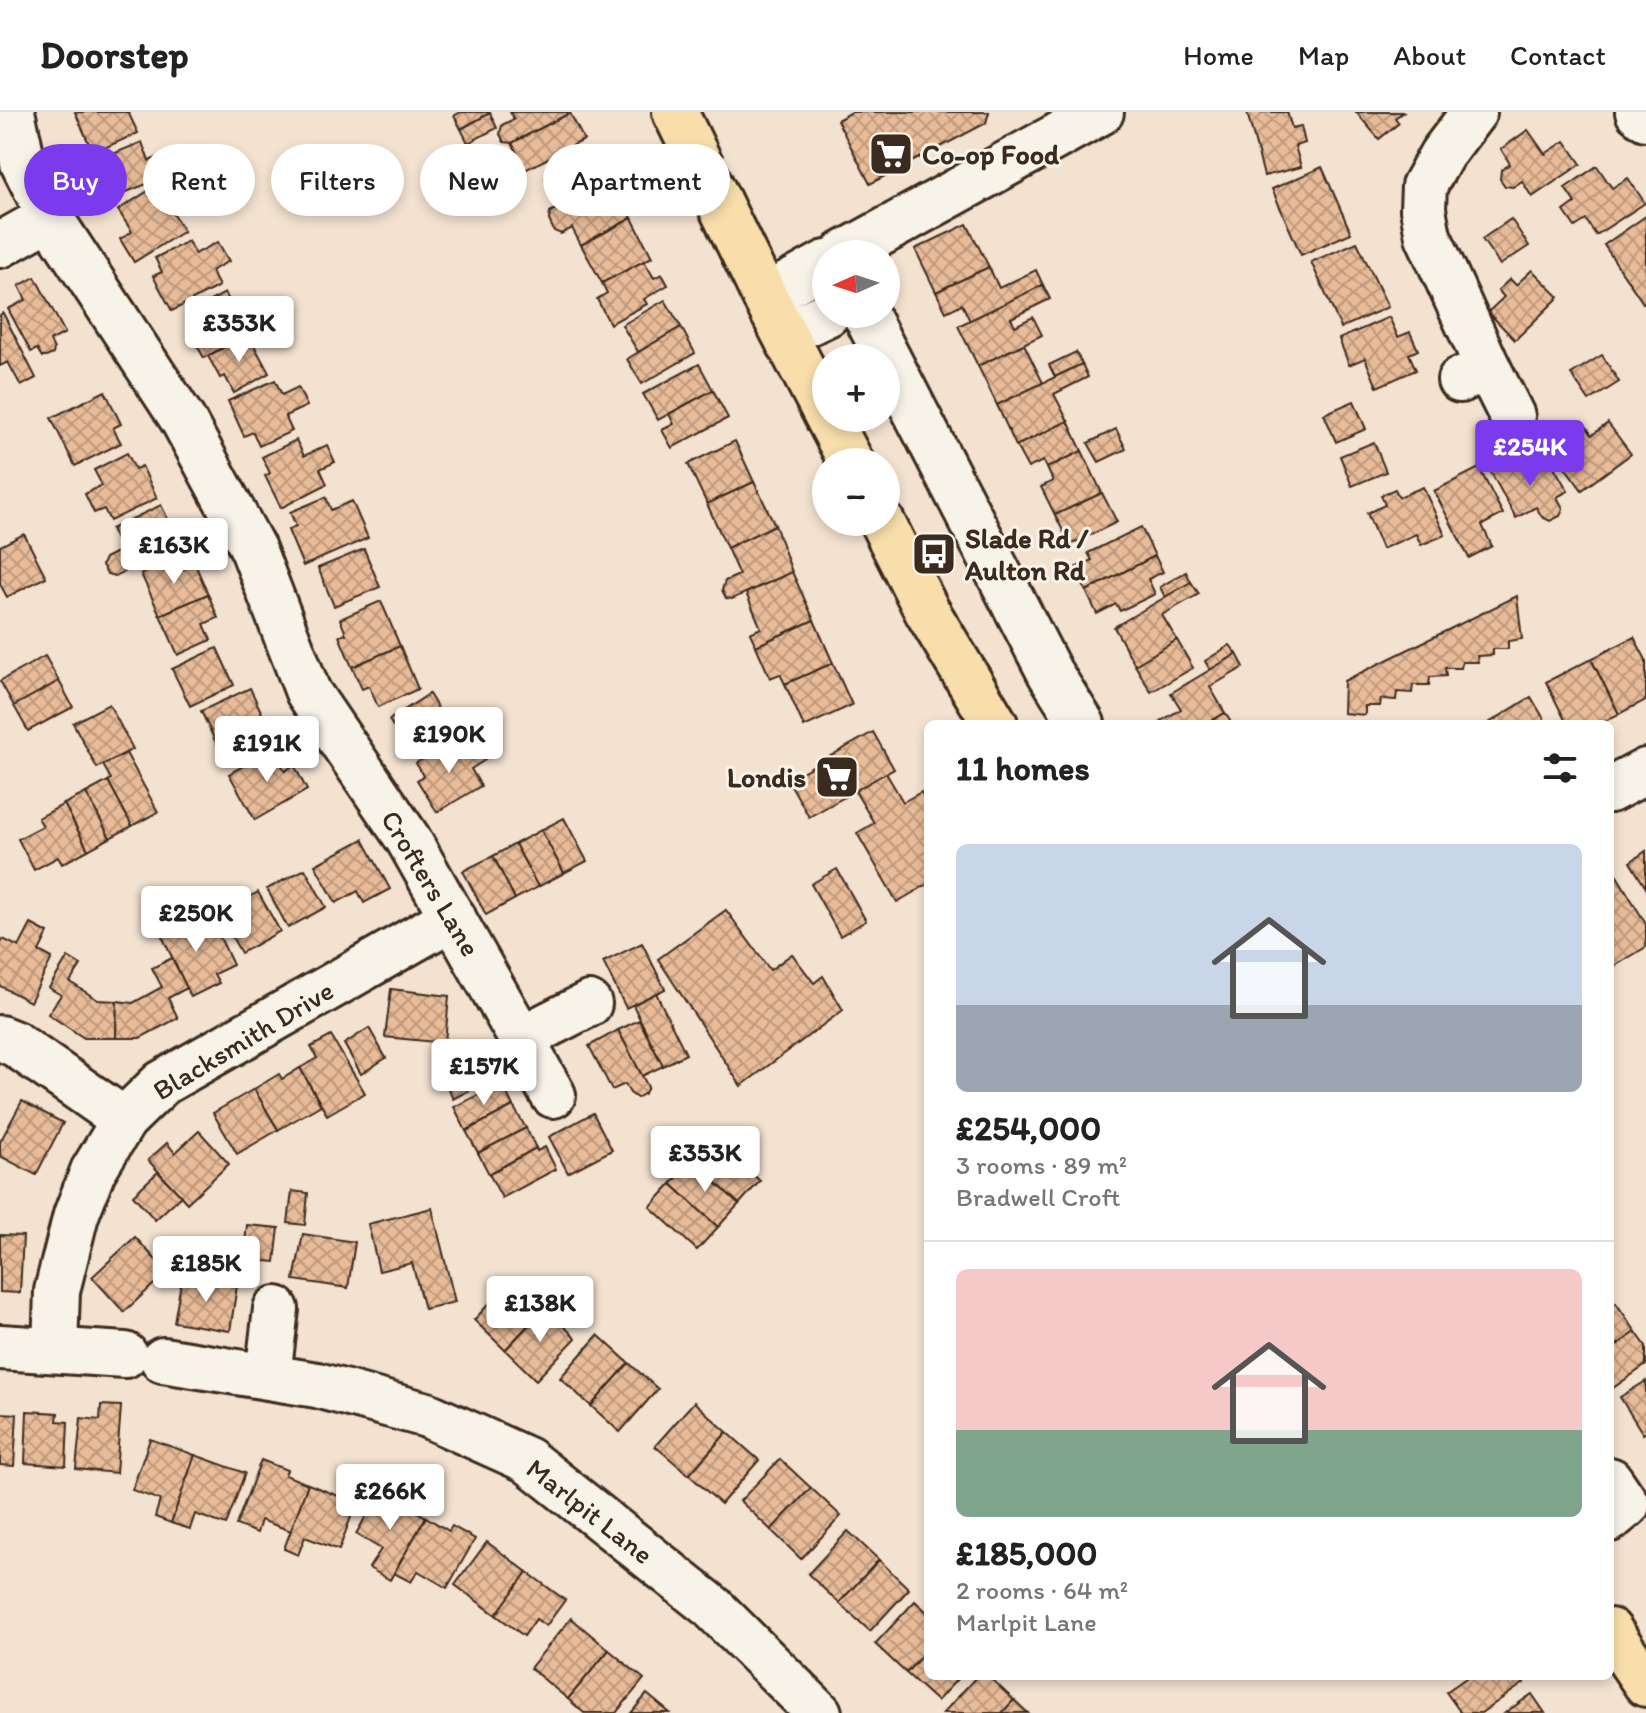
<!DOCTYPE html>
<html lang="en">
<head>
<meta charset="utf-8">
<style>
	body { margin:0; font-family:Itim,sans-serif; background:#f6f6f6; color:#222; height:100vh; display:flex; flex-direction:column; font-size:30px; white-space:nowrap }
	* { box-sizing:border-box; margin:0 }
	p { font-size:26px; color:#767676 }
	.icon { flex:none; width:44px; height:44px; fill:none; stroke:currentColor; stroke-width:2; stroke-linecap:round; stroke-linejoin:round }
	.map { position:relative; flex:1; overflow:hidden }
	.details { position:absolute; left:924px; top:608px; width:690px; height:960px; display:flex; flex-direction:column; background:#fff; border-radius:12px; box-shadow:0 4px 12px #0003 }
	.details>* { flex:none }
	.banner { position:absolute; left:24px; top:32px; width:760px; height:72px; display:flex; gap:16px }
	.needle { width:52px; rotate:267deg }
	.tools { position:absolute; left:812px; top:128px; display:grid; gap:16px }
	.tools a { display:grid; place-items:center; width:88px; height:88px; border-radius:50%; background:#fff; box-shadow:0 4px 12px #0003; font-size:40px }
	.price { position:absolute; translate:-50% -68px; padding:0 18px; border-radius:8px; background:#fff; color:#222; font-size:26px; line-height:52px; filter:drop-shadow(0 2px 4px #0008) }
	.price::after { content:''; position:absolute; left:50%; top:48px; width:24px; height:18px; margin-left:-12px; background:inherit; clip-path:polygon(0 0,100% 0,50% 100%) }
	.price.on { background:#7c3aed; color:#fff }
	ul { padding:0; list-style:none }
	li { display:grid; align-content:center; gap:16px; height:424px; padding:0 32px }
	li+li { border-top:2px solid #e0e0e0 }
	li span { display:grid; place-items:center; height:248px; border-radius:12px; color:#555 }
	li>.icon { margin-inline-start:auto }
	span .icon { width:144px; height:144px; fill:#fffc; stroke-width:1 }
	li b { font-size:34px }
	h2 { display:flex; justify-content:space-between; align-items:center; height:96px; padding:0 32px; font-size:34px }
	.pill { padding:0 28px; border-radius:36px; background:#fff; box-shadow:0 4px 12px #0003; font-size:28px; line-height:72px }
	.pill.on { background:#7c3aed; color:#fff }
	header { display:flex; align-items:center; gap:48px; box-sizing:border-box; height:112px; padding:0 40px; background:#fff; border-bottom:2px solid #e0e0e0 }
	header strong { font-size:38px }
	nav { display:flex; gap:44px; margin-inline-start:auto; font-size:28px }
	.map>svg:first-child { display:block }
</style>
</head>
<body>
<header>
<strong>Doorstep</strong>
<nav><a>Home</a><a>Map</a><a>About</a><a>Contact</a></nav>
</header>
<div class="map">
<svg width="1646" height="1601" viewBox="0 0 1646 1601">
	<defs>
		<pattern id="building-cross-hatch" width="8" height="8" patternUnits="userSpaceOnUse" patternTransform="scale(2)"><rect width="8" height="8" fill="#e9bc99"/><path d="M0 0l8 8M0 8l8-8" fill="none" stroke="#be997c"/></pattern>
	</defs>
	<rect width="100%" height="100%" fill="#f3e2d0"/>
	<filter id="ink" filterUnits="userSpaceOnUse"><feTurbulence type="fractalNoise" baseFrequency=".0125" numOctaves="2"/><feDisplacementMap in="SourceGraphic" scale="16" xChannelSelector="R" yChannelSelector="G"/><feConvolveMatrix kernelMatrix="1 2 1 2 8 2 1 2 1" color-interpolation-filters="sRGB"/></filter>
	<g filter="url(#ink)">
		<g fill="url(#building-cross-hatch)" stroke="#3b2a1e" stroke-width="2">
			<path d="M75 0H128L138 21 93 41Z"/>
			<path d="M461 0H489L490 1 461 17 454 4Z"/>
			<path d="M510 0H570V1L512 31 504 30 500 22 502 13 514 7Z"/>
			<path d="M852 0H989L986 11 870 72 837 8Z"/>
			<path d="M1247 0H1287L1292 16 1301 14 1305 31 1295 34 1301 55 1264 64Z"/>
			<path d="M1356 0H1403L1395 6 1399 11 1379 27Z"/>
			<path d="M490 1 497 16 468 31 461 17Z"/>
			<path d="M570 1 584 28 525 58 512 31Z"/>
			<path d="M1528 18 1545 42 1565 29 1581 52 1532 85 1522 69 1513 75 1505 74 1500 67 1501 58 1510 52 1501 37Z"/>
			<path d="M142 30 149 49 159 45 164 46 167 55 165 60 156 64 157 68 109 87 102 69 89 74 81 55Z"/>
			<path d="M590 42 605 72 560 95 545 66Z"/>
			<path d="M1597 54 1612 76 1628 66 1645 91 1596 123 1586 108 1575 115 1564 99 1575 91 1565 76Z"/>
			<path d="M1322 55 1351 121 1301 143 1272 77Z"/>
			<path d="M605 72 613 87 620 84 632 106 581 133 572 116 561 122 554 119 549 108 550 100Z"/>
			<path d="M156 74 184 119 134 150 120 127 132 120 118 98Z"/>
			<path d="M1646 104V189L1643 191 1604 133Z"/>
			<path d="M632 106 652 145 602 171 581 133Z"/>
			<path d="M1511 107 1529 134 1500 153 1482 127Z"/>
			<path d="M967 112 989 155 936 180 915 137Z"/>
			<path d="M188 129 195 142 218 130 229 149 211 159 219 174 172 199 153 164 162 160 155 146Z"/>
			<path d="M1357 130 1388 195 1341 216 1311 150Z"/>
			<path d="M644 149 654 166 662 162 668 173 644 187 647 192 610 212 597 187 607 181 602 171Z"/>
			<path d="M989 155 999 176 1036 158 1043 173 970 209 962 192 946 200 936 180Z"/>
			<path d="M1532 158 1559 185 1515 228 1488 200 1504 185 1498 178 1510 167 1516 173Z"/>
			<path d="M35 165 65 221 50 229 54 237 53 242 46 245H42L37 237 31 240 8 197 26 188 19 174Z"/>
			<path d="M1043 173 1050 187 1011 206 1015 214 1033 205 1042 223 978 254 958 214Z"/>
			<path d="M225 181 248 222 204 246 188 217 196 213 189 200Z"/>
			<path d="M665 188 681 215 638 240 622 213Z"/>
			<path d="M3 201 36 266 21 274 8 250 0 254V203Z"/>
			<path d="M1389 205 1398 225 1410 220 1418 238 1409 242 1416 258 1377 275 1365 246 1349 253 1339 227Z"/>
			<path d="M681 215 695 241 642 272 627 247Z"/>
			<path d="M248 222 269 261 234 281 225 264 220 266 208 244Z"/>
			<path d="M1024 232 1043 271 997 293 978 254Z"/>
			<path d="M1076 240 1082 252 1055 265 1049 253Z"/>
			<path d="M1602 243 1619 270 1589 289 1571 262Z"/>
			<path d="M699 252 713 278 658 308 643 282Z"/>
			<path d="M1082 252 1088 265 1054 282 1068 309 1016 334 997 293Z"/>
			<path d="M275 268 282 283 298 275 307 294 285 304 292 319 259 334 253 320 244 324 228 289Z"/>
			<path d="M713 278 728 306 672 336 662 318 674 312 669 302Z"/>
			<path d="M105 279 121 312 113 316 121 331 75 354 51 306Z"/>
			<path d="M1354 289 1366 317 1336 330 1324 302Z"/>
			<path d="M1068 309 1082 339 1047 356 1043 349 1028 356 1016 334Z"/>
			<path d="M1608 311 1631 342 1582 378 1559 347 1576 335 1569 326 1586 314 1592 323Z"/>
			<path d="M1116 317 1126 337 1099 350 1088 331Z"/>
			<path d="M296 328 304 344 327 333 335 350 320 357 327 372 281 396 265 364 270 361 262 345Z"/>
			<path d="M735 329 754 370 707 392 688 352Z"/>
			<path d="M1374 330 1386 360 1352 374 1340 344Z"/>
			<path d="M1082 339 1102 381 1055 403 1041 375 1053 369 1047 356Z"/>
			<path d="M127 341 135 357 142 354 157 386 110 409 104 397 94 401 85 382 102 373 94 358Z"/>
			<path d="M1515 343 1525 360 1549 346 1568 379 1557 385 1563 396 1560 404 1550 409 1542 405 1536 395 1516 406 1489 357Z"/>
			<path d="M1479 356 1503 402 1482 413 1492 434 1469 446 1434 379Z"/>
			<path d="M754 370 775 413 727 436 707 392Z"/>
			<path d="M1423 375 1445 423 1421 433 1416 422 1382 437 1367 401 1385 393 1381 383 1395 377 1399 385Z"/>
			<path d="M1102 381 1117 410 1070 433 1055 403Z"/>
			<path d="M326 385 331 398 352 389 368 426 303 454 288 418 296 414 290 400Z"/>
			<path d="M161 393 170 411 162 415 172 437 115 464 107 462 102 453 105 446 121 438 111 417Z"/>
			<path d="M775 413 792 460 732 487 726 486 722 478 725 469 739 463 727 436Z"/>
			<path d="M1141 415 1155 444 1086 479 1075 456 1092 448 1088 441Z"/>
			<path d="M24 422 46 465 7 485 0 472V434Z"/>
			<path d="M364 437 380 475 334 494 318 456Z"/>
			<path d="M1155 444 1163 460 1148 467 1155 482 1120 499 1116 492 1097 502 1086 479Z"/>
			<path d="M176 447 181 458 195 452 208 482 160 503 141 462Z"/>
			<path d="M792 460 814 508 756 534 750 521 761 516 746 481Z"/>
			<path d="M1186 460 1191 470 1165 485 1160 475Z"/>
			<path d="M1191 470 1199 482 1162 503 1177 528 1135 553 1114 515Z"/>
			<path d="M208 482 218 506 204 512 211 528 178 543 160 503Z"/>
			<path d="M1517 484 1522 527 1508 529V537H1493V543L1477 544 1478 550H1462L1461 556H1445L1446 564 1430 565 1429 573H1413L1412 581 1397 580 1396 588 1381 587 1380 594H1365V603L1343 601 1344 569Z"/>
			<path d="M381 489 400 534 352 555 339 524 346 522 340 507Z"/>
			<path d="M814 508 833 551 785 572 780 562 770 566 756 534Z"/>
			<path d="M1634 525 1646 548V588L1619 602 1591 547Z"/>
			<path d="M1177 528 1193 556 1151 580 1135 553Z"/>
			<path d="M1230 533 1237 542 1210 558 1205 549Z"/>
			<path d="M400 534 418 577 378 595 369 574 362 577 352 555Z"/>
			<path d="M217 536 234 573 190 594 172 557Z"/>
			<path d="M1237 542 1244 555 1210 575 1225 601 1206 612H1163L1161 609 1181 597 1171 581Z"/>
			<path d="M45 544 59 569 14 594 0 569Z"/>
			<path d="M1591 547 1619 602 1599 612H1567L1546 570Z"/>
			<path d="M833 551 852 593 804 615 785 572Z"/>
			<path d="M59 569 73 595 28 619 14 594Z"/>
			<path d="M250 576 265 608 256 612 263 627 232 642 226 629 217 633 201 599Z"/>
			<path d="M429 582 451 618 412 643 389 608Z"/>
			<path d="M1531 585 1547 612H1490L1489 611Z"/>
			<path d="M109 592 133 637 97 656 73 611Z"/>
			<path d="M1225 601 1232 612H1206Z"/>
			<path d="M873 620 894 657 809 705 788 668Z"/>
			<path d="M449 631 456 643 475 632 485 648 471 657 481 674 437 700 417 668 423 664 416 651Z"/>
			<path d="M273 637 285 659 294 653 307 678 255 708 229 662Z"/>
			<path d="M126 641 158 700 132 714 108 669 111 667 103 653Z"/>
			<path d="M886 661 903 690 921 680 928 692V772L897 790 857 721 874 711 855 679Z"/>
			<path d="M108 669 132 714 110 726 86 681Z"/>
			<path d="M86 681 110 726 88 738 64 692Z"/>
			<path d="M64 692 88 738 62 752 58 745 34 758 18 727 43 714 38 706Z"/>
			<path d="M564 706 587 749 564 761 541 718Z"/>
			<path d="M541 718 564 761 538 775 515 732Z"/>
			<path d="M363 727 390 777 364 791 358 779 336 791 315 753Z"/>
			<path d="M515 732 538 775 515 787 493 744Z"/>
			<path d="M1646 739V776L1630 750Z"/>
			<path d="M493 744 515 787 486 803 463 759Z"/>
			<path d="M305 757 326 795 288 816 267 777Z"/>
			<path d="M837 757 866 809 840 824 811 772Z"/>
			<path d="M1614 759 1646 812V835L1615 854 1610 846V761Z"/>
			<path d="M258 780 280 819 241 841 219 802Z"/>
			<path d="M726 798 770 858 792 842 814 871 823 864 843 898 741 974 658 847Z"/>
			<path d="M171 804 180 806 188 822 213 810 233 853 214 862 219 871 191 885 159 818 164 809Z"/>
			<path d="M31 812 48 821 39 839 52 846 30 890 0 874V833L3 827 19 835Z"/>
			<path d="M642 831 665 877 626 896 603 850Z"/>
			<path d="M68 845 81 853 70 870 98 888 117 889 116 926H84L48 902 61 883 49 876Z"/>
			<path d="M172 846 187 876 168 886 178 906 140 926H116L117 889 133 891 162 875 152 856Z"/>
			<path d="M391 877 449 884 445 931 385 925Z"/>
			<path d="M656 881 686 942 663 954 633 893Z"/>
			<path d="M639 908 663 954 642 964 618 918Z"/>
			<path d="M369 916 386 946 361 962 344 932Z"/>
			<path d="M618 918 648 975 645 981 637 986 630 981 625 972 612 978 589 934Z"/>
			<path d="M331 924 365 981 327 1003 300 956 317 946 311 935Z"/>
			<path d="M471 943 485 970 453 987 440 960Z"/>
			<path d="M300 956 321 993 278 1018 254 977 279 962 282 967Z"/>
			<path d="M502 971 513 994 466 1019 454 995Z"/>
			<path d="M254 977 278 1018 237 1042 213 1001Z"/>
			<path d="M22 989 63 1011 36 1063 0 1044V1030Z"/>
			<path d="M513 994 526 1016 478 1041 466 1019Z"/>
			<path d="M593 1001 612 1038 568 1061 549 1025Z"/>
			<path d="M526 1016 536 1036 489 1062 478 1041Z"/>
			<path d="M199 1019 229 1052 187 1091 148 1048 167 1031 175 1041Z"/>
			<path d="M713 1026 760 1069 739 1092 692 1049Z"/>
			<path d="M545 1035 556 1057 502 1086 489 1062 536 1036 537 1039Z"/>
			<path d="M692 1049 739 1092 718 1115 671 1072Z"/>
			<path d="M158 1060 181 1084 155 1108 133 1083Z"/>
			<path d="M671 1072 718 1115 697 1138 650 1095Z"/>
			<path d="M292 1079 308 1081 305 1113 288 1111Z"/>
			<path d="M432 1096 455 1190 424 1197 412 1151 379 1159 368 1112Z"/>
			<path d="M247 1113 279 1116 275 1150 243 1147Z"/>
			<path d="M303 1122 355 1130 348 1176 294 1168Z"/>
			<path d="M0 1123 23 1124 20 1181 0 1180Z"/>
			<path d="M135 1125 167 1160 124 1200 92 1165Z"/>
			<path d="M182 1165 237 1174 230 1219 174 1210Z"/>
			<path d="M513 1166 545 1196 505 1238 474 1208Z"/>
			<path d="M1616 1191 1636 1220 1610 1238V1196Z"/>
			<path d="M545 1196 576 1226 536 1268 505 1238Z"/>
			<path d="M1636 1220 1646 1234V1253L1610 1278V1238Z"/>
			<path d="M598 1223 629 1251 591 1294 560 1266Z"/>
			<path d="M629 1251 658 1277 620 1320 591 1294Z"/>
			<path d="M1646 1269V1320L1643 1322 1620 1285Z"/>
			<path d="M694 1290 727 1320 689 1363 655 1334Z"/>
			<path d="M101 1293 121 1294 116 1361 76 1357 81 1306 100 1308Z"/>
			<path d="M27 1299 58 1301 57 1309 68 1310 66 1354 25 1351Z"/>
			<path d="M0 1301 17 1302 14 1354 0 1353Z"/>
			<path d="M727 1320 759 1348 721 1392 689 1363Z"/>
			<path d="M150 1327 195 1343 171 1411 155 1405 160 1388 132 1378Z"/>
			<path d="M195 1343 245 1361 226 1413 195 1402 190 1417 171 1411Z"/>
			<path d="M780 1347 811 1376 771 1418 740 1389Z"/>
			<path d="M261 1348 287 1358 285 1363 308 1372 291 1419 261 1408 257 1421 236 1413Z"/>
			<path d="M308 1372 356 1391 339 1438 305 1425 298 1443 284 1437Z"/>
			<path d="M811 1376 841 1404 801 1447 771 1418Z"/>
			<path d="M380 1379 426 1405 390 1468 369 1456 381 1437 356 1422Z"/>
			<path d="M426 1405 449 1419 452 1414 475 1427 447 1476 418 1459 411 1470 394 1461Z"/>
			<path d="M848 1419 879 1448 839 1491 808 1462Z"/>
			<path d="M487 1430 527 1460 496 1503 455 1473Z"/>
			<path d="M879 1448 909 1477 870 1519 839 1491Z"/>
			<path d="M527 1460 565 1488 546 1514 536 1507 524 1524 496 1503Z"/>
			<path d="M915 1489 928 1501V1537L906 1561 875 1532Z"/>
			<path d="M571 1506 609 1538 568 1587 530 1556Z"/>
			<path d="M928 1537V1564H960L937 1589 906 1561Z"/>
			<path d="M609 1538 644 1567 616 1601H584L568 1587Z"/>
			<path d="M977 1564H988L1014 1588 1002 1601H943Z"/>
			<path d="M1469 1564H1520L1524 1571 1481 1601H1461L1446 1580Z"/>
			<path d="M647 1582 670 1601H631Z"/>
			<path d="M1532 1582 1545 1601H1505Z"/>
			<path d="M1014 1588 1028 1601H1002Z"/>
		</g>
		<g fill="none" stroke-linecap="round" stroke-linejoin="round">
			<g stroke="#3b2a1e" stroke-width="50">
				<g id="minor">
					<path d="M12 0 23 51 50 105 183 308 253 437 308 580 408 727 553 983"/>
					<path d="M1638 0 1646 6"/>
					<path d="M0 133 50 105"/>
					<path d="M843 142 1101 0"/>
					<path d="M765 185 826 151"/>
					<path d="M865 202 1050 561 1082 612"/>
					<path d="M785 222 827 202"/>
					<path d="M1488 256 1512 304"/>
					<path d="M1460 268 1488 256 1428 124 1423 97 1424 74 1442 42 1474 0"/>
					<path d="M1610 678 1646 659"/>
					<path d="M0 926 15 932 124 1008"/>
					<path d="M522 926 589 892"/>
					<path d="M0 1235 125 1243"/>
					<path d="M55 1237 57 1179 76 1103 93 1059 124 1008 162 971 453 805"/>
					<path d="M163 1248 317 1273 427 1303 527 1348 712 1495 819 1601"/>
					<path d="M268 1264 276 1197"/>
					<path d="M1610 1368 1627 1393 1610 1407"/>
				</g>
			</g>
			<g stroke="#3b2a1e" stroke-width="50">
				<g id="major">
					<path d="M675 0 765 185 826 302"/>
					<path d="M828 306 851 350"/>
					<path d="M882 410 927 499 995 612"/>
					<path d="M1610 1519 1646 1572"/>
				</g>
			</g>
			<use href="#minor" stroke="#f7f3e8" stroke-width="44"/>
			<use href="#major" stroke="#f8deab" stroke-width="44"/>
		</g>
	</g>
	<defs>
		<g id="supermarket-square" transform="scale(2.3)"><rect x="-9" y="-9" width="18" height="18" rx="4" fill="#3b2a1e" stroke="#f7f3e8"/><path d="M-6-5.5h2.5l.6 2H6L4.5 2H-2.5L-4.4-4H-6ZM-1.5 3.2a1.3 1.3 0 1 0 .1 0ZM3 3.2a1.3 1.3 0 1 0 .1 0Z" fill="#fff"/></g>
		<g id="bus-square" transform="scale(2.3)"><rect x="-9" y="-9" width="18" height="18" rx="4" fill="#3b2a1e" stroke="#f7f3e8"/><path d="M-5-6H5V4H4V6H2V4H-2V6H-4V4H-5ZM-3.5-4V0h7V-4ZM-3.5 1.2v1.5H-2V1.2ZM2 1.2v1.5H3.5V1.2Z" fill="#fff"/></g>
	</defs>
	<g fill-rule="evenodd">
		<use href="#supermarket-square" x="891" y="42"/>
		<use href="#bus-square" x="934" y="442"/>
		<use href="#supermarket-square" x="837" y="665"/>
	</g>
	<g text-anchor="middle" stroke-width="6" stroke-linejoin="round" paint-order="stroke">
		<g font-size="28" font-weight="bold" fill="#3b2a1e" stroke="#f7f3e8" text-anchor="start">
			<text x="922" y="52">Co-op Food</text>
			<text x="965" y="436">Slade Rd /<tspan x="965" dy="32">Aulton Rd</tspan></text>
			<text x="806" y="675" text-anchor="end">Londis</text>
		</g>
		<g font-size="28" fill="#3b2a1e" stroke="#f7f3e8">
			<text transform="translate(431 771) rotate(59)" y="10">Crofters Lane</text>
			<text transform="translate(243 928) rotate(-31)" y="10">Blacksmith Drive</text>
			<text transform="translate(590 1399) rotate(38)" y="10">Marlpit Lane</text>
		</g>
	</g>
</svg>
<div class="tools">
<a><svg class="needle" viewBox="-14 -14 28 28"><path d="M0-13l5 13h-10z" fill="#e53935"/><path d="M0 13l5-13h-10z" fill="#767676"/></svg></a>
<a>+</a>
<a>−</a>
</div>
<b class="price" style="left:239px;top:252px">£353K</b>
<b class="price on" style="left:1530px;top:376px">£254K</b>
<b class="price" style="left:174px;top:474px">£163K</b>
<b class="price" style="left:449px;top:663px">£190K</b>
<b class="price" style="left:267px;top:672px">£191K</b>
<b class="price" style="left:196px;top:842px">£250K</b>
<b class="price" style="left:484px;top:995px">£157K</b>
<b class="price" style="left:705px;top:1082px">£353K</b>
<b class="price" style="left:206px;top:1192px">£185K</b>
<b class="price" style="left:540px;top:1232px">£138K</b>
<b class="price" style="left:390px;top:1420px">£266K</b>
<div class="banner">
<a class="pill on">Buy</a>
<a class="pill">Rent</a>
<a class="pill">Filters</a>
<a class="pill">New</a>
<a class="pill">Apartment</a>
</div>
<section class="details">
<h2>11 homes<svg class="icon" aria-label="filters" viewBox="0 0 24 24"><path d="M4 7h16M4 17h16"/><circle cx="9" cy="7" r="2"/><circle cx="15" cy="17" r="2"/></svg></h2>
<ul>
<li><span style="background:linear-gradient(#c9d6e8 65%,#9aa5b1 0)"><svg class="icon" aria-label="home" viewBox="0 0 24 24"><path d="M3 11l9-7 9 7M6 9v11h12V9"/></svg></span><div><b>£254,000</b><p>3 rooms · 89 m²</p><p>Bradwell Croft</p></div></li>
<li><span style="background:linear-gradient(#f6c9c9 65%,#7fa58c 0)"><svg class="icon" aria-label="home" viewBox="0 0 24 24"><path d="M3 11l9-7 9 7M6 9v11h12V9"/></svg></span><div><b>£185,000</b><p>2 rooms · 64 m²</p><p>Marlpit Lane</p></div></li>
</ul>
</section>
</div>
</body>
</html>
